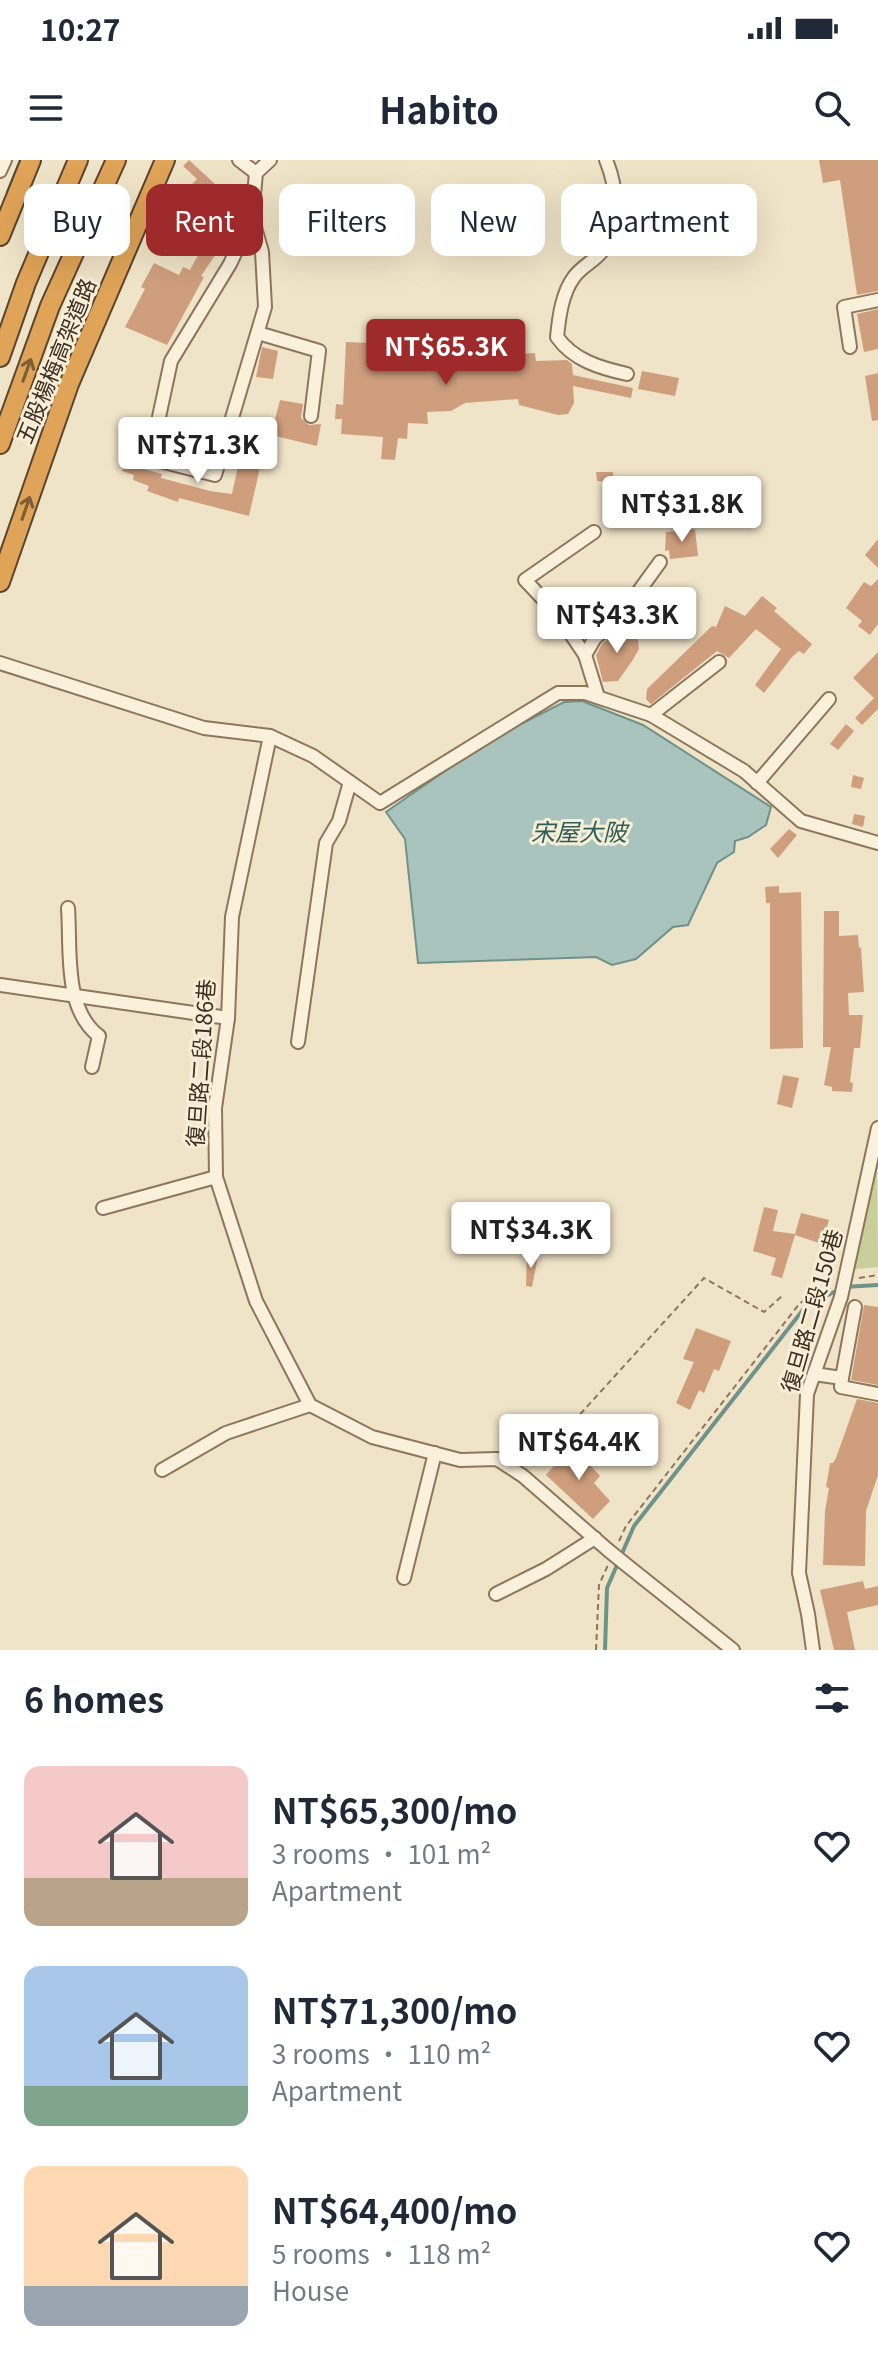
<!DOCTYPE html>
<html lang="en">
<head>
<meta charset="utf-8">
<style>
	body { margin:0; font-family:Georgia,"Noto Sans TC",serif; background:#f2f2f3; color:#1f2937; height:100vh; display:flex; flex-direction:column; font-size:30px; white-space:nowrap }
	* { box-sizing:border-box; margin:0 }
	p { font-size:26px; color:#747a83 }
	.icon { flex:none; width:44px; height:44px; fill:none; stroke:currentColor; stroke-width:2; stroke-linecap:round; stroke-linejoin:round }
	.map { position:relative; height:1490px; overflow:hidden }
	.drawer { display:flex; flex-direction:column; background:#fff; flex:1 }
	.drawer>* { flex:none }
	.guide { position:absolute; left:24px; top:24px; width:830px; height:72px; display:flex; gap:16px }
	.price { position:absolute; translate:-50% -68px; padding:0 18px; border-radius:8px; background:#fff; color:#222; font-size:26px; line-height:52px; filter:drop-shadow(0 2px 4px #0008) }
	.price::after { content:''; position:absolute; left:50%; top:48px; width:24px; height:18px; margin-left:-12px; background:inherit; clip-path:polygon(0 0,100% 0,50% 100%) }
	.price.on { background:#9e2a2b; color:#fff }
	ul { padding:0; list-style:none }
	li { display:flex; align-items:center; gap:24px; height:200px; padding:0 24px }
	li span { display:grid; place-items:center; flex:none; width:224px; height:160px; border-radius:16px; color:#555 }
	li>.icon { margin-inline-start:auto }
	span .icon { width:96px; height:96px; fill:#fffc; stroke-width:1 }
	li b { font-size:34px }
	h2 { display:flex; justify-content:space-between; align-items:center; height:96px; padding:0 24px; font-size:34px }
	.chip { padding:0 28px; border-radius:16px; background:#fff; box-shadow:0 8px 32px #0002; font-size:28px; line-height:72px }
	.chip.on { background:#9e2a2b; color:#fff }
	.status { display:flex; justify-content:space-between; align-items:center; height:56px; padding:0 40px; background:#fff; direction:ltr }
	.status svg { height:22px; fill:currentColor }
	header { display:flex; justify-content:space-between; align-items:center; height:104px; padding:0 24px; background:#fff; font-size:36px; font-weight:700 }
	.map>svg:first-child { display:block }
</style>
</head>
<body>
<div class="status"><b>10:27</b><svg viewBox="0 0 49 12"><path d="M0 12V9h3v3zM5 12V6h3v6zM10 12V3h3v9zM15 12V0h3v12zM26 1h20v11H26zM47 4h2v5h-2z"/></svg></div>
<header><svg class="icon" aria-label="menu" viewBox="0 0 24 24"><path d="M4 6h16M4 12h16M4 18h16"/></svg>Habito<svg class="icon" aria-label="search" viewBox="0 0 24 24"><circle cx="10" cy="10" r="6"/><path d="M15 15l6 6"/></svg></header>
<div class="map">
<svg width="878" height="1490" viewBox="0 0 878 1490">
	<rect width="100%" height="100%" fill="#f0e4c8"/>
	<path fill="#c9cf9b" d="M877 1002 878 1107 854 1109Z"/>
	<path fill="#a9c4bc" stroke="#6f938a" stroke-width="2" d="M582 541 643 565 771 647 766 665 748 677 735 681 734 692 717 703 688 765 673 767 636 799 612 805 596 797 418 803 405 679 386 652 488 581 564 542Z"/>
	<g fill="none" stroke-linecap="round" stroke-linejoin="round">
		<g stroke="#6f938a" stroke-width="4">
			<path d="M8 32 21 0"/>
			<path d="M605 1490 607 1428 634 1366 806 1146 844 1127 878 1125"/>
		</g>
	</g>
	<g fill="#cf9f7d">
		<path d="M189 0 216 25 212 29 220 37 224 32 244 48 238 66 223 84 180 37 197 19 183 6Z"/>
		<path d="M819 0H878V131L857 135 840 20 823 23Z"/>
		<path d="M640 50 668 53 667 66 639 64Z"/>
		<path d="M203 86 216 94 201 116 204 117 167 185 125 167 145 129 141 127 154 103 179 115 183 107 190 110Z"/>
		<path d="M878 149V189L864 192 857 154Z"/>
		<path d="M346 182 446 186 447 207 479 204V196L535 193 536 201 567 200 572 204 573 215 633 228 631 238 573 226 574 243 568 254 558 255 519 245 518 239 465 243 451 251 427 252 428 264 408 263 407 279 398 278 395 300 381 299 383 277 341 274 342 259H335L336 244 343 245Z"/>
		<path d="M262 187 278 191 273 219 256 217Z"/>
		<path d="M642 211 679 218 675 236 638 229Z"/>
		<path d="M878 213V260L872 261 865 216Z"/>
		<path d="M280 240 303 244 301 258 309 265 321 264 317 286 271 275Z"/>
		<path d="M131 284 146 289 140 308 162 314 161 318 210 331 232 334 240 297 261 303 249 356 179 338 178 342 147 331 149 326 133 320 134 315 122 311Z"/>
		<path d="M596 312H613V322H627L624 368H610L612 322 597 321Z"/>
		<path d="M695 369 698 396 670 399 669 390 665 391 666 372Z"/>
		<path d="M878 379V408L865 395Z"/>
		<path d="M878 419V464L870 475 858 466 862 461 846 448 864 422 871 426Z"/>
		<path d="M762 436 777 448 774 451 812 484 804 494 799 491 792 497 764 533 755 525 781 489 756 469 729 498 717 491 651 544 646 539 647 529 712 466 716 467 725 446 745 456Z"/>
		<path d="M637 471 639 489 632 501 618 521 603 522 596 495 602 484 614 473Z"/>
		<path d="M878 492V549L862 565 855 558 874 538 853 518Z"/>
		<path d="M846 564 854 571 838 590 830 584Z"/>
		<path d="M853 615 864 618 861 629 851 627Z"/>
		<path d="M854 654 865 656 863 667 852 664Z"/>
		<path d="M789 669 797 675 778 698 770 689Z"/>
		<path d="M779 726V733L801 732 803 888 770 889V743H766L765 727Z"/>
		<path d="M824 751H839V776L858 775 859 787 861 788 864 832 848 833 849 855H863L860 888H854L850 922 853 923 852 932 832 931V927L824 925 831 887H823Z"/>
		<path d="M783 915 799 918 792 948 777 944Z"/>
		<path d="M764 1047 778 1050 773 1071 795 1074 801 1053 829 1060 822 1084 795 1075 782 1118 771 1115 776 1098 753 1091Z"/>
		<path d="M527 1095 538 1096 532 1127 526 1126Z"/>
		<path d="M864 1145 878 1147V1225L851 1220Z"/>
		<path d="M696 1168 731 1181 719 1211 714 1209 704 1233 699 1230 690 1250 676 1243 694 1202 683 1199Z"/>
		<path d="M857 1239 878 1243V1315L866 1351 865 1406 823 1405 825 1351 829 1328 826 1327 830 1303H833L836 1298Z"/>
		<path d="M572 1286 593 1304 591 1306 600 1316 594 1323 610 1341 593 1359 546 1315Z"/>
		<path d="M863 1421 865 1429 878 1426V1445L847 1452 855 1490H834L820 1430Z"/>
	</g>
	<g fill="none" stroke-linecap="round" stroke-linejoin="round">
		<g stroke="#8d765c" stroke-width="16">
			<g id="minor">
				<path d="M239 0 256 13"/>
				<path d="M606 0C618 29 620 64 602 91 595 101 582 106 574 117 562 133 559 157 557 177 573 200 600 208 627 214"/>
				<path d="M0 11 5 0"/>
				<path d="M252 57 262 92 265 147 215 315 156 300V271L171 201 230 104 252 57 256 13 270 0"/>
				<path d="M258 173 319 191 311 256"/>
				<path d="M850 187 844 147 878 140"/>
				<path d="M594 372 525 420 558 455 585 495 598 537"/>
				<path d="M585 495 595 478 623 453 660 402"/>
				<path d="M0 503 204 568 270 576 313 596 380 643 558 533H585L651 555 744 611 801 661 878 683"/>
				<path d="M651 555 719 502"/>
				<path d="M270 576 232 757 228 858 215 948 216 1017 256 1141 310 1245 372 1277 460 1300 497 1299 523 1316 608 1390"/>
				<path d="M757 623 829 539"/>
				<path d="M68 748C71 788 63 849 99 876L92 907"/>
				<path d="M0 825 228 858"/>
				<path d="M298 882 326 683 339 661 350 622"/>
				<path d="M103 1048 216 1017"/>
				<path d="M814 1214 842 1218 855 1147"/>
				<path d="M842 1218 841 1227 878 1234"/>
				<path d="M162 1310 226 1273 310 1245"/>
				<path d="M624 1403 733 1490"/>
				<path d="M404 1418 435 1293"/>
				<path d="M496 1434 546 1409 595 1378"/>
				<path d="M813 1490 808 1454 799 1413 807 1234 841 1137 878 968"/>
			</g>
		</g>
		<g stroke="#5b4430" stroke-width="22">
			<g id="highway">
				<path d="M0 76 31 0"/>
				<path d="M0 197 26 123 78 0"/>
				<path d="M0 284 50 146 116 0"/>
				<path d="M0 422 69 224 165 0"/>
			</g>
		</g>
		<g stroke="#8d765c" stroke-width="2" stroke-dasharray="6 4" stroke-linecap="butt">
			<path d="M859 1118 878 1115"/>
			<path d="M533 1306 704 1118 764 1152 782 1136"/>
			<path d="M619 1381 626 1366 800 1143 830 1128"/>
			<path d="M596 1490 599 1425 608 1405"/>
		</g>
		<use href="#minor" stroke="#faf1dc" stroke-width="12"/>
		<use href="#highway" stroke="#e0a458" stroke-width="18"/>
		<g stroke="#8d765c" stroke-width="16" stroke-linecap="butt">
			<path id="minor-bridge" d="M608 1390 624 1403"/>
		</g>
		<use href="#minor-bridge" stroke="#faf1dc" stroke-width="12"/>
	</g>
	<defs><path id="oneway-shaft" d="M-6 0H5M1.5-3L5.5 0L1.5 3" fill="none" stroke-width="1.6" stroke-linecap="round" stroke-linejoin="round" transform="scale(2)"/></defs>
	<g stroke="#7e5d36">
		<use href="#oneway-shaft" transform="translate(27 210) rotate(-70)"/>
		<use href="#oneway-shaft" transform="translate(26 348) rotate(-71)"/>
	</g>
	<g text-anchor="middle" stroke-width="6" stroke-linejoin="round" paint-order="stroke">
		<g font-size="22" fill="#3d2e20" stroke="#f7eed8">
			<text transform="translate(56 201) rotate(-68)" y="8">五股楊梅高架道路</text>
			<text transform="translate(201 903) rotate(-86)" y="8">復旦路二段186巷</text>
			<text transform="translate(812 1151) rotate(-74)" y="8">復旦路二段150巷</text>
		</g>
		<g font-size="24" font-style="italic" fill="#2f5d5a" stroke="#f7eed8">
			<text x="579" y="681">宋屋大陂</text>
		</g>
	</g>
</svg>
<b class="price on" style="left:446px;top:227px">NT$65.3K</b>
<b class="price" style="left:198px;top:325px">NT$71.3K</b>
<b class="price" style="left:682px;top:384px">NT$31.8K</b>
<b class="price" style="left:617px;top:495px">NT$43.3K</b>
<b class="price" style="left:531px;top:1110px">NT$34.3K</b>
<b class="price" style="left:579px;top:1322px">NT$64.4K</b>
<div class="guide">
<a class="chip">Buy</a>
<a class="chip on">Rent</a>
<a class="chip">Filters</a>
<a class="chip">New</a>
<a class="chip">Apartment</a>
</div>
</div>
<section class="drawer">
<h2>6 homes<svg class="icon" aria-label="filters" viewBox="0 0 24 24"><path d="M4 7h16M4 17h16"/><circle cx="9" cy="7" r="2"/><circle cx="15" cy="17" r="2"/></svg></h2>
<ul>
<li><span style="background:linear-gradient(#f6c9c9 70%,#b9a48a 0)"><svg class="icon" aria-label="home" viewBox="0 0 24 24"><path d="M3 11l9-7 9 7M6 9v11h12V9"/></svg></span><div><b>NT$65,300/mo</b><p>3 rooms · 101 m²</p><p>Apartment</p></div><svg class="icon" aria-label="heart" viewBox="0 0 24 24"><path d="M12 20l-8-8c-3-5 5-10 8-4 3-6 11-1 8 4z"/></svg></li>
<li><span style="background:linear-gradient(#a9c7e8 75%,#7fa58c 0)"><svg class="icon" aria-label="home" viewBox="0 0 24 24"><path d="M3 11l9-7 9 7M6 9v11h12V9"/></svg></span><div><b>NT$71,300/mo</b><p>3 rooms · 110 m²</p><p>Apartment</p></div><svg class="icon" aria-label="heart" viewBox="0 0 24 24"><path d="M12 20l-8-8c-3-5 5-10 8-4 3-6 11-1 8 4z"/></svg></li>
<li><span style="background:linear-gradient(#ffd9b3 75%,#9aa5b1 0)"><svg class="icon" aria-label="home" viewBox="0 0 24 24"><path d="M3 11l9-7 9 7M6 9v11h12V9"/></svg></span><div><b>NT$64,400/mo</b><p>5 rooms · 118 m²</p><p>House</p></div><svg class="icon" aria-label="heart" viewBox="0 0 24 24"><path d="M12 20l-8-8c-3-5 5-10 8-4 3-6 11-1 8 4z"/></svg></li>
</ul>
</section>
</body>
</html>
